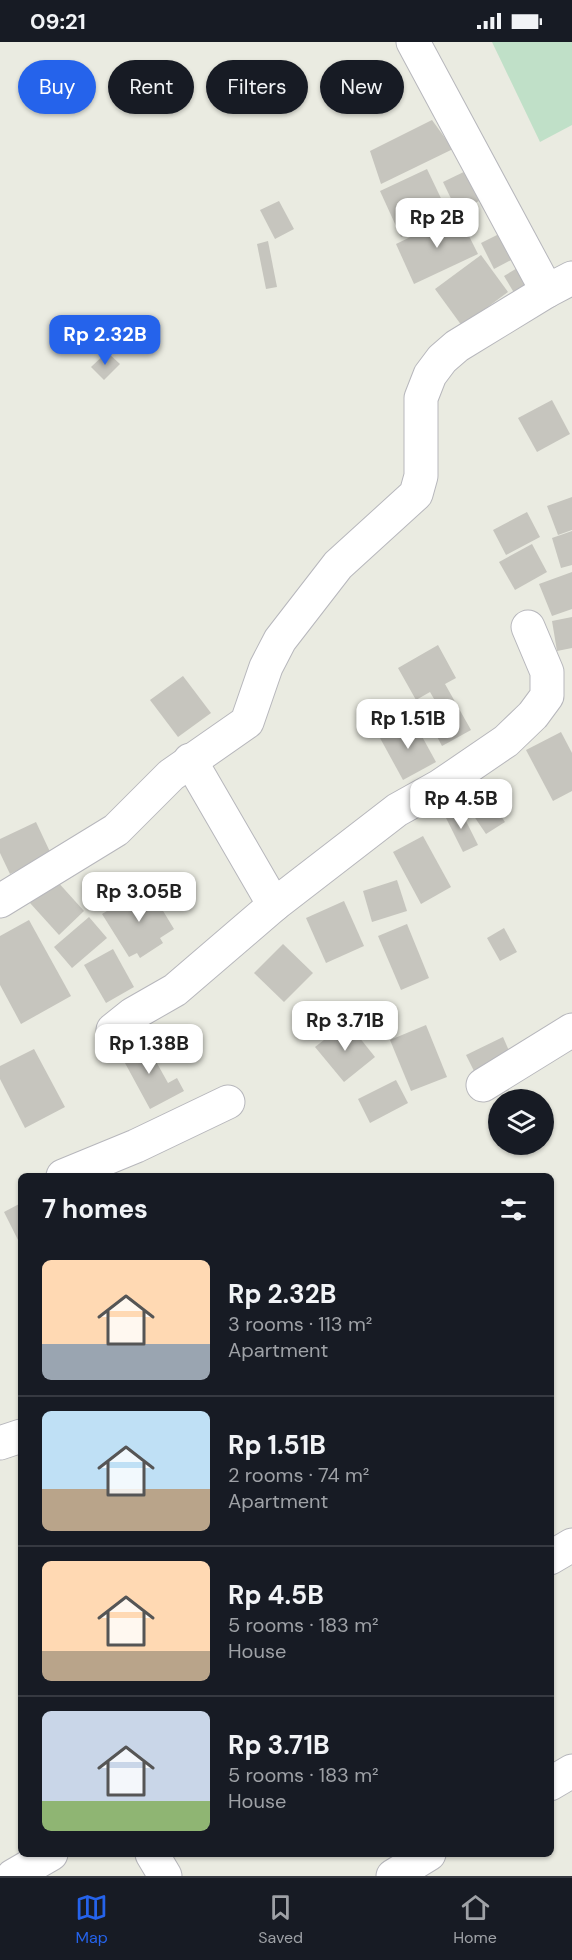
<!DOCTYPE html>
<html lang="en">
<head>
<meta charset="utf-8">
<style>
	body { margin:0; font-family:"DM Sans",sans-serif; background:#20242c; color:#f1f3f6; height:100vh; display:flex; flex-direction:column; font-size:22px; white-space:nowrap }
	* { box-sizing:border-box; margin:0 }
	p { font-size:20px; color:#9ea1a6 }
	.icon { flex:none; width:33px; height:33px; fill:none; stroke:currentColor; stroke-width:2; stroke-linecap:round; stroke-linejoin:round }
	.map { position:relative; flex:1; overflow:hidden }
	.side { position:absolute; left:18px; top:1131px; width:536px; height:684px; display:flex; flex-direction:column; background:#171b24; border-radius:9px; box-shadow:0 2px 4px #0004 }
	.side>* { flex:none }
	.hud { position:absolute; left:18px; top:18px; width:537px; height:54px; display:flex; gap:12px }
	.buttons { position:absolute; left:488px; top:1047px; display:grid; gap:12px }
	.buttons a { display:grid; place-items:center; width:66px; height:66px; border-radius:50%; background:#171b24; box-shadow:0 2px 4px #0004; font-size:30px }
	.price { position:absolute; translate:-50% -51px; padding:0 14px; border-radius:12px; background:#fff; color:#222; font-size:20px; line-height:39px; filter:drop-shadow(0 2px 3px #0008) }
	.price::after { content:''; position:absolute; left:50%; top:36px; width:18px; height:14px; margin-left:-9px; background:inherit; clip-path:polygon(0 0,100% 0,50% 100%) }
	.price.selected { background:#2563eb; color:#fff }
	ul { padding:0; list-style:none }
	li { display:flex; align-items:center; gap:18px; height:150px; padding:0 24px }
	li+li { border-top:2px solid #363941 }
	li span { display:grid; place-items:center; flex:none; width:168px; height:120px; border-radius:9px; color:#555 }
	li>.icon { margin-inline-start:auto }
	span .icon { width:72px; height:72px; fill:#fffc; stroke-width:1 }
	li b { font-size:26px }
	h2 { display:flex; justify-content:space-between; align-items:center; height:72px; padding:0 24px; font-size:26px }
	.tag { padding:0 21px; border-radius:27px; background:#171b24; box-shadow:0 2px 4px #0004; font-size:21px; line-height:54px }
	.tag.selected { background:#2563eb; color:#fff }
	.status { display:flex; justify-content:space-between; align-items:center; height:42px; padding:0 30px; background:#171b24; direction:ltr }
	.status svg { height:16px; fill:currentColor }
	.tabs { display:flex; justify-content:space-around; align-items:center; height:84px; border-top:2px solid #363941; background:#171b24; font-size:16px; color:#9ea1a6 }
	.tabs a { display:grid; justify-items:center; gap:3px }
	.tabs .selected { color:#2563eb }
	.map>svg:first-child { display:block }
</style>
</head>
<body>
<div class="status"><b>09:21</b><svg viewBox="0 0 49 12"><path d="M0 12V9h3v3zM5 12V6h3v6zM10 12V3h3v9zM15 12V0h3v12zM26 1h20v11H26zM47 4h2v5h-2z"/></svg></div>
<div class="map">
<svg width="572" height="1834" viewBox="0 0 572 1834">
	<rect width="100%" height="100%" fill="#eaebe1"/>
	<path fill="#c0e0c8" d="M492 0H572V83L540 100Z"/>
	<g fill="#c6c5be">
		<path d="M432 78 453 107 381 142 370 109Z"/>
		<path d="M474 125 488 155 457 169 443 140Z"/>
		<path d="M427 127 449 173 401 195 380 149Z"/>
		<path d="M279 159 294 187 275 197 260 168Z"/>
		<path d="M458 172 478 212 414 242 396 202Z"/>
		<path d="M499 192 513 217 494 227 481 201Z"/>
		<path d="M268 199 277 245 266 247 257 202Z"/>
		<path d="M481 213 508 250 462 284 435 247Z"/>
		<path d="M519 225 534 250 519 259 504 234Z"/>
		<path d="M107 310 120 322 104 338 91 325Z"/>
		<path d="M552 358 570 392 537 410 518 376Z"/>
		<path d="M572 455V488L558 493 547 464Z"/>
		<path d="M527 470 540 495 506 513 493 488Z"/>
		<path d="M572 489V523L561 526 552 496Z"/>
		<path d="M532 502 547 530 515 548 499 520Z"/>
		<path d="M572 530V567L552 574 539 542Z"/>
		<path d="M572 575V606L557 609 552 579Z"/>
		<path d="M438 603 456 636 445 642 471 688 442 704 424 670 437 662 430 650 416 658 398 626Z"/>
		<path d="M183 634 211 671 178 695 150 658Z"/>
		<path d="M413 678 436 720 403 738 380 696Z"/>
		<path d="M561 690 572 711V749L553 759 526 708Z"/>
		<path d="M480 743 505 780 486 792 461 755Z"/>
		<path d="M459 765 478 803 463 810 444 772Z"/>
		<path d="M36 780 51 812 10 832 0 811V797Z"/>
		<path d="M423 794 451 845 421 862 393 810Z"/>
		<path d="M56 838 84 869 59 893 30 861Z"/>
		<path d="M397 838 407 869 372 880 363 849Z"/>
		<path d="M148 844 174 887 160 896 163 901 140 916 137 911 129 915 102 872Z"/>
		<path d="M344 859 364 904 326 921 306 876Z"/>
		<path d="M89 875 107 896 72 926 54 905Z"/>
		<path d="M29 878 71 954 21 982 0 943V894Z"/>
		<path d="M407 882 429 936 401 948 378 894Z"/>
		<path d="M504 886 517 910 500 919 487 896Z"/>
		<path d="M283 902 313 931 284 960 254 931Z"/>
		<path d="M113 907 134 945 106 961 84 923Z"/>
		<path d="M347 980 375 1015 344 1040 315 1005Z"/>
		<path d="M426 983 447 1035 411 1049 390 998Z"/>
		<path d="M503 995 514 1020 478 1037 466 1013Z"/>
		<path d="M143 996 168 1041 177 1036 184 1049 150 1067 119 1010Z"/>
		<path d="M34 1007 65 1065 25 1086 0 1037V1024Z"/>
		<path d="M396 1038 408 1061 370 1081 358 1057Z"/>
		<path d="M21 1161V1204L4 1170Z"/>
	</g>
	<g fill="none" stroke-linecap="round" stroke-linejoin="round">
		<g stroke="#b7b7bc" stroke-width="35">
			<g id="minor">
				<path d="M413 0 547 249 572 236"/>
				<path d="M190 718 274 863"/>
				<path d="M0 859 116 788 171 733 247 680 266 625 280 598 338 523 416 452 421 434V356L430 333 442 317 457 304 547 249"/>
				<path d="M113 988 133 972 175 948 274 863 397 768 440 744 506 699 533 673 547 654V630L528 585"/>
				<path d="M483 1043 572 988"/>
				<path d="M63 1134 136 1104 228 1060"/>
				<path d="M0 1401 21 1394"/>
				<path d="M550 1516 572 1503"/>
				<path d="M550 1742 572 1729"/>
				<path d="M152 1812 165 1834"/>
				<path d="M13 1834 51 1812"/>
				<path d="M393 1834 429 1812"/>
			</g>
		</g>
		<use href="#minor" stroke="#fff" stroke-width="33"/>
	</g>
</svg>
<div class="buttons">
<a><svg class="icon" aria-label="layers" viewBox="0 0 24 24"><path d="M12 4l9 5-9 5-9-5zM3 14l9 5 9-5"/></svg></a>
</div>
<b class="price" style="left:437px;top:207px">Rp 2B</b>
<b class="price selected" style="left:105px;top:324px">Rp 2.32B</b>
<b class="price" style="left:408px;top:708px">Rp 1.51B</b>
<b class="price" style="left:461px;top:788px">Rp 4.5B</b>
<b class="price" style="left:139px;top:881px">Rp 3.05B</b>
<b class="price" style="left:345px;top:1010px">Rp 3.71B</b>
<b class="price" style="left:149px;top:1033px">Rp 1.38B</b>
<div class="hud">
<a class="tag selected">Buy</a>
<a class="tag">Rent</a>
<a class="tag">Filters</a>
<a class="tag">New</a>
</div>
<section class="side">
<h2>7 homes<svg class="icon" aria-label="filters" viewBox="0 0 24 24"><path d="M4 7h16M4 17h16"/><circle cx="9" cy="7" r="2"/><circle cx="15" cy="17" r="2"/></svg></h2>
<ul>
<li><span style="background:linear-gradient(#ffd9b3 70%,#9aa5b1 0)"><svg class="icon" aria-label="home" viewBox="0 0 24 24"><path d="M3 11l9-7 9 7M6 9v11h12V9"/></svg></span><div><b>Rp 2.32B</b><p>3 rooms · 113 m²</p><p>Apartment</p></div></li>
<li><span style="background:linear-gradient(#bfe0f5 65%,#b9a48a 0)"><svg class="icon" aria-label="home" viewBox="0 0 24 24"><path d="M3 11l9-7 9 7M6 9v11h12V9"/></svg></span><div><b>Rp 1.51B</b><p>2 rooms · 74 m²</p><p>Apartment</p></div></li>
<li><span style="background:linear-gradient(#ffd9b3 75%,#b9a48a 0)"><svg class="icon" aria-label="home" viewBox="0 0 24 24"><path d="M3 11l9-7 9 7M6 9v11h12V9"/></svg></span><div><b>Rp 4.5B</b><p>5 rooms · 183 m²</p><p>House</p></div></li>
<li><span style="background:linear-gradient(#c9d6e8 75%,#8fb573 0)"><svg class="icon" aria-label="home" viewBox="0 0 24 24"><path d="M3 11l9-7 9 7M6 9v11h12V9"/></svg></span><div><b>Rp 3.71B</b><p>5 rooms · 183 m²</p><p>House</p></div></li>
</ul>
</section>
</div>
<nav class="tabs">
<a class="selected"><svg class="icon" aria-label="map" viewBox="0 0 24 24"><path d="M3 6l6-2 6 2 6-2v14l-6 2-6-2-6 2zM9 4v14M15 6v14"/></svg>Map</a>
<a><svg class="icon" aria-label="saved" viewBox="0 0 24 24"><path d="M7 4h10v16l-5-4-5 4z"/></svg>Saved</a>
<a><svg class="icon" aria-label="home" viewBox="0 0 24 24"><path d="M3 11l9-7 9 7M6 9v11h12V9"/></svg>Home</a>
</nav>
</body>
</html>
